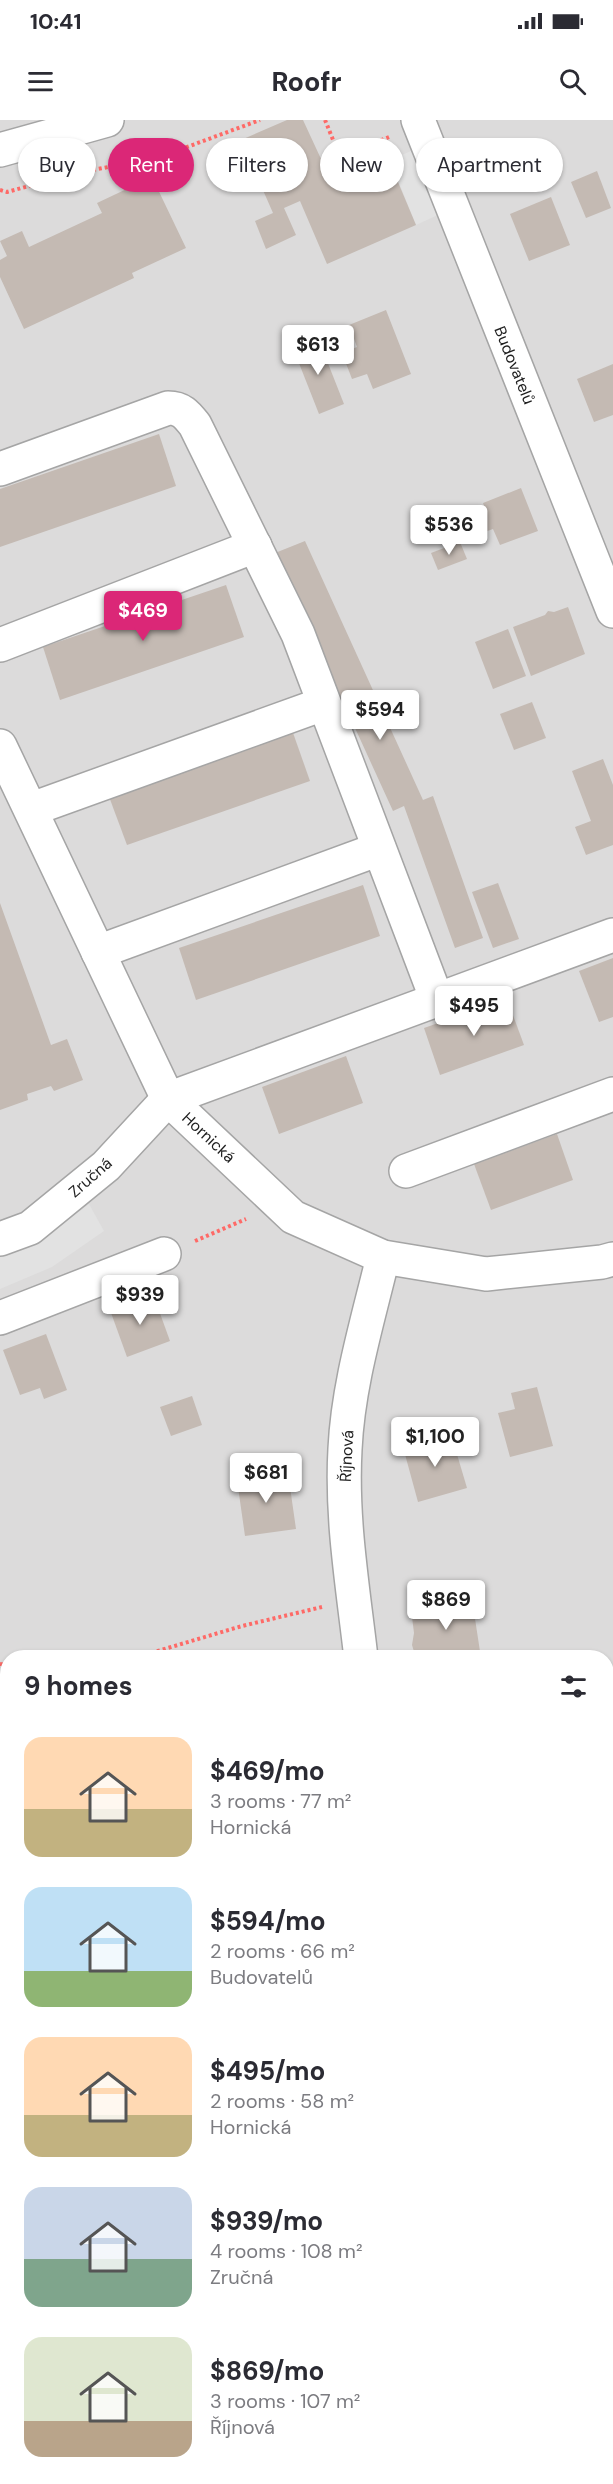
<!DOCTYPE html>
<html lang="en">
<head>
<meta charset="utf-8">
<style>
	body { margin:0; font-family:"DM Sans",sans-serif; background:#f7f7f7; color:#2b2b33; height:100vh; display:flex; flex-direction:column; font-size:22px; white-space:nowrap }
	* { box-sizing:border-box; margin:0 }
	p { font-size:20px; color:#7c7c81 }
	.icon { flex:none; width:33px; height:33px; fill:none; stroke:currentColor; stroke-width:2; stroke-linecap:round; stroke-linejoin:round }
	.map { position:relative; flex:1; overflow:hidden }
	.drawer { position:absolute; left:0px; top:1530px; width:614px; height:834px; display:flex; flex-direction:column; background:#fff; border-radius:24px 24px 0 0; box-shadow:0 2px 4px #0004 }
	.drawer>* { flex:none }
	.guide { position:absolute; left:18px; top:18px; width:578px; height:54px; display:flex; gap:12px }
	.price { position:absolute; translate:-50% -51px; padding:0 14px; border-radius:6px; background:#fff; color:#222; font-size:20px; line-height:39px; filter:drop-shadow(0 2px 3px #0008) }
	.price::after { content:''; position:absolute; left:50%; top:36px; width:18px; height:14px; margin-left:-9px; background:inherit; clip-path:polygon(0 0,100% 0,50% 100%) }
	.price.selected { background:#db2777; color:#fff }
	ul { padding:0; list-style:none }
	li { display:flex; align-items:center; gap:18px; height:150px; padding:0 24px }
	li span { display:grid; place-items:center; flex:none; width:168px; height:120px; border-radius:18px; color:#555 }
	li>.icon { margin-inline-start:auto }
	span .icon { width:72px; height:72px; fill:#fffc; stroke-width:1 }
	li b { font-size:26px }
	h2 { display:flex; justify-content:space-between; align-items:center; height:72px; padding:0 24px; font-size:26px }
	.pill { padding:0 21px; border-radius:27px; background:#fff; box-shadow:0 2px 4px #0004; font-size:21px; line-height:54px }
	.pill.selected { background:#db2777; color:#fff }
	.status { display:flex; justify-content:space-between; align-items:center; height:42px; padding:0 30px; background:#fff; direction:ltr }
	.status svg { height:16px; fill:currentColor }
	header { display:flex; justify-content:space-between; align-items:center; height:78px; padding:0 24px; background:#fff; font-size:27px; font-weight:700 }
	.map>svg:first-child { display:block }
</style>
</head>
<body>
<div class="status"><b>10:41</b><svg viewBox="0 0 49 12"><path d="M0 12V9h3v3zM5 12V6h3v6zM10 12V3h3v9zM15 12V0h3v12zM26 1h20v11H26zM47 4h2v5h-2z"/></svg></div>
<header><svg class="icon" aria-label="menu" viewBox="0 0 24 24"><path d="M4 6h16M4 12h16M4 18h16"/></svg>Roofr<svg class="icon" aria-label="search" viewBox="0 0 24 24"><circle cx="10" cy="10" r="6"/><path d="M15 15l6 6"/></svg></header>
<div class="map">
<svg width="613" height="2364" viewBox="0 0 613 2364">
	<rect width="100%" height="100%" fill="#efebe4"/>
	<path fill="#dcdbdb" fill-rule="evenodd" d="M0 0H613V2364H0ZM8 1538H606V2356H8Z"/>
	<g fill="#e2e2e2">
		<path d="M427 24 453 88 416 105 390 40Z"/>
		<path d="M89 1084 104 1111 52 1147 0 1169V1137L41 1120Z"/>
	</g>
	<g fill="#c4bab3">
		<path d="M287 0H303L334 67 390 43 416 105 327 144 300 81 284 88 296 115 266 129 255 101 273 93 241 20Z"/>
		<path d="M597 51 611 88 586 98 571 62Z"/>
		<path d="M152 57 186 128 132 153 134 158 24 209 0 157V140L7 136 0 121 22 111 29 127 102 93 97 83Z"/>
		<path d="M551 77 570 125 529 141 510 94Z"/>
		<path d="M386 190 411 254 373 269 367 254 352 259 342 233 357 227 349 205Z"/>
		<path d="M318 218 344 284 319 294 293 228Z"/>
		<path d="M613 244V295L594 302 577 259Z"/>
		<path d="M159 314 176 366 0 427V369Z"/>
		<path d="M521 368 538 411 500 425 493 409 482 413 473 391 484 386 483 383Z"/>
		<path d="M305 421 423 680 433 676 483 818 455 828 404 686 393 691 275 433Z"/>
		<path d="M460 422 467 439 438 450 431 433Z"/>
		<path d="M226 465 244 517 60 580 43 527Z"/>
		<path d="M568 487 585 534 531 556 513 507 545 495 548 491 554 492Z"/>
		<path d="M508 509 526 556 493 569 475 522Z"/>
		<path d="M532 582 546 618 514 630 500 594Z"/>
		<path d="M292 610 310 661 127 725 108 674Z"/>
		<path d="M603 639 613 665V725L586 735 575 707 591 701 572 651Z"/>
		<path d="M498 763 519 819 493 828 472 772Z"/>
		<path d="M363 765 380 816 196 880 179 828Z"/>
		<path d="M0 783 51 925 67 919 83 960 54 971 51 966 27 974 28 980 0 990Z"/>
		<path d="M613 838V897L599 902 579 851Z"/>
		<path d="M507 879 524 925 440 955 424 908Z"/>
		<path d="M346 936 363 983 279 1014 262 967Z"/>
		<path d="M557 1014 573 1060 491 1090 474 1044Z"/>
		<path d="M153 1174 170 1221 127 1237 110 1190Z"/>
		<path d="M46 1214 67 1270 44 1279 40 1268 20 1275 3 1230Z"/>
		<path d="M537 1267 553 1326 510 1337 498 1293 515 1289 511 1273Z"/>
		<path d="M192 1276 202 1305 171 1316 160 1287Z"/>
		<path d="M451 1314 467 1368 418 1382 403 1327Z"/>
		<path d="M288 1353 296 1409 245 1416 237 1360Z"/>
		<path d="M472 1479 481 1538H416L412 1525 414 1513 411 1489Z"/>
		<path d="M8 1611V1713L0 1716V1629L3 1628 0 1614Z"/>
		<path d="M0 1802 8 1822V1826L2 1828 8 1844 7 2071 0 2054Z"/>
		<path d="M111 2356H179L181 2364H110L108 2358Z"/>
	</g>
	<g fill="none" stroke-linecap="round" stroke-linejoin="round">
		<g stroke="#a5a5a5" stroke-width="36">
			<g id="street">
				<path d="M418 0 613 491"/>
				<path d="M0 30 107 0"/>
				<path d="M0 349 168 288C182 288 187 295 195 305L298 514 437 880"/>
				<path d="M0 525 255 426"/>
				<path d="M0 626 168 979 293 1097 383 1137 486 1154 602 1142 613 1139"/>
				<path d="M32 689 323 584"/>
				<path d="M98 832 379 729"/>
				<path d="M406 1051 613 974"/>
				<path d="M0 1119 30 1108 106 1046 168 979 613 815"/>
				<path d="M0 1198 164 1134"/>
				<path d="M361 1538C353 1468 341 1399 345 1329 348 1264 368 1200 383 1137"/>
				<path d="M0 2255 8 2275"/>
				<path d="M38 2356 41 2364"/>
				<path d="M439 2364 446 2356"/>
			</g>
		</g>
		<g stroke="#fe6a67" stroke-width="4" stroke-dasharray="3 3" stroke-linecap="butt">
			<path d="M325 0 340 37 389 17"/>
			<path d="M0 70 7 72 77 53 160 37 260 0"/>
			<path d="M195 1121 246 1099"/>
			<path d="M134 1538 242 1506 322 1487"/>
			<path d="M0 1544 8 1545"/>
		</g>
		<use href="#street" stroke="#fff" stroke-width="33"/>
	</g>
	<g text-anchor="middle" stroke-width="4.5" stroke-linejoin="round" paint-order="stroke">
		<g font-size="16" fill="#1e1e1e" stroke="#fff">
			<text transform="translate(515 245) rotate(68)" y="6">Budovatelů</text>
			<text transform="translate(209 1017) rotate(43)" y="6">Hornická</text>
			<text transform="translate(90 1057) rotate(-41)" y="6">Zručná</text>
			<text transform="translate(346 1336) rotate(-87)" y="6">Říjnová</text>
		</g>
	</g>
</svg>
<b class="price" style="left:318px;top:256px">$613</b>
<b class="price" style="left:449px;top:436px">$536</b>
<b class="price selected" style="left:143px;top:522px">$469</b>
<b class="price" style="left:380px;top:621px">$594</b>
<b class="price" style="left:474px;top:917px">$495</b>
<b class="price" style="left:140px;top:1206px">$939</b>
<b class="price" style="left:435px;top:1348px">$1,100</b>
<b class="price" style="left:266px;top:1384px">$681</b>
<b class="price" style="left:446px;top:1511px">$869</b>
<div class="guide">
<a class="pill">Buy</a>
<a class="pill selected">Rent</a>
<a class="pill">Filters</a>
<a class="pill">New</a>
<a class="pill">Apartment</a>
</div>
<section class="drawer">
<h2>9 homes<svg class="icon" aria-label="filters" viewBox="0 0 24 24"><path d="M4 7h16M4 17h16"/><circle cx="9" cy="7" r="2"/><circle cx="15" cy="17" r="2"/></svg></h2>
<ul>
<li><span style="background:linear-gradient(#ffd9b3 60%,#c2b280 0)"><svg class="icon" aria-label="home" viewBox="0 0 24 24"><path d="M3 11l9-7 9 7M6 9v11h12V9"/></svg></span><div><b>$469/mo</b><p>3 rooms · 77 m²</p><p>Hornická</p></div></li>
<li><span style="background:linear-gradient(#bfe0f5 70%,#8fb573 0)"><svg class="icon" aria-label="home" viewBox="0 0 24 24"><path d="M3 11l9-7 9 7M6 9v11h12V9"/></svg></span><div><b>$594/mo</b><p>2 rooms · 66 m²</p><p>Budovatelů</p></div></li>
<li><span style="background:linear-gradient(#ffd9b3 65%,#c2b280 0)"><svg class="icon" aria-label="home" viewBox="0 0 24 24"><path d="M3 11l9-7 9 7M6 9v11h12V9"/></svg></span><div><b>$495/mo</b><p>2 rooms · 58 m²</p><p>Hornická</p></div></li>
<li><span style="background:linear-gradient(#c9d6e8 60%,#7fa58c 0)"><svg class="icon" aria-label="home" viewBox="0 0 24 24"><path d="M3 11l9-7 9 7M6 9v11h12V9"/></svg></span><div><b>$939/mo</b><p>4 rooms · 108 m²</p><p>Zručná</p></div></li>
<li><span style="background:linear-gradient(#dfe7d0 70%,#b9a48a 0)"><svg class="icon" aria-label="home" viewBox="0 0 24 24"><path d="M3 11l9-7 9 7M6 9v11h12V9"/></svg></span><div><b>$869/mo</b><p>3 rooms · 107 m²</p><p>Říjnová</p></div></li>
</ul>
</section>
</div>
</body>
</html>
